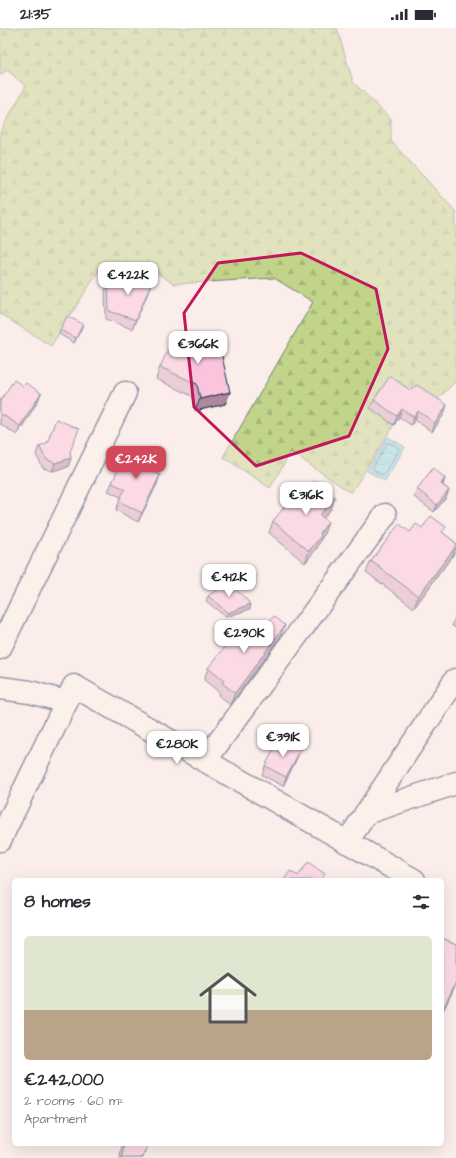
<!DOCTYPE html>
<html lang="en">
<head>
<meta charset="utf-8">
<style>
	body { margin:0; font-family:"Architects Daughter",sans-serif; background:#f2f2f3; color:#2b2b33; height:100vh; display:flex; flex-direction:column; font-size:15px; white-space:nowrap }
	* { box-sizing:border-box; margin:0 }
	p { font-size:13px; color:#7c7c81 }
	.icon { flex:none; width:22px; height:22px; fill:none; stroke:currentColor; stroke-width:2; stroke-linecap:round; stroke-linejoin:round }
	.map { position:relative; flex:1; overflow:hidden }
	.drawer { position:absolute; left:12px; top:850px; width:432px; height:268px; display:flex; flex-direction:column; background:#fff; border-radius:6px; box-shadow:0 4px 16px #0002 }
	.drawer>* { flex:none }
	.price { position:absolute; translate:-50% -34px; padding:0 9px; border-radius:8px; background:#fff; color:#222; font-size:13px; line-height:26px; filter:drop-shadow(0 1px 2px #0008) }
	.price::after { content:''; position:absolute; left:50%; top:24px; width:12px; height:9px; margin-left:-6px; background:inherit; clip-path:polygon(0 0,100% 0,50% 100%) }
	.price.active { background:#d1495b; color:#fff }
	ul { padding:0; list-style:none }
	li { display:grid; align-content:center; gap:8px; height:212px; padding:0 12px }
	li span { display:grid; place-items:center; height:124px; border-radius:6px; color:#555 }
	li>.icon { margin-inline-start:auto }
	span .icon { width:72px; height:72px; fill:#fffc; stroke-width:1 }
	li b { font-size:17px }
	h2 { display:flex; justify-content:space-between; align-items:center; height:48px; padding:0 12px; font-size:17px }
	.status { display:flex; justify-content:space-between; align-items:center; height:28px; padding:0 20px; background:#fff; direction:ltr }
	.status svg { height:11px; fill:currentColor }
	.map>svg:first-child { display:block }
</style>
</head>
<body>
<div class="status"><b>21:35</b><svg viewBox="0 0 49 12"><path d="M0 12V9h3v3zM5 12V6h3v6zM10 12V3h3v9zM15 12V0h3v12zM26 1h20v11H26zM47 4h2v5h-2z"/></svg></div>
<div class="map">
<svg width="456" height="1130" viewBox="0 0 456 1130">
	<defs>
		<pattern id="forest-firs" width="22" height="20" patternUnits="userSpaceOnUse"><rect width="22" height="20" fill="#c1d489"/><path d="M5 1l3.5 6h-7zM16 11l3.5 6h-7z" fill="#a5b679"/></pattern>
		<pattern id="water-waves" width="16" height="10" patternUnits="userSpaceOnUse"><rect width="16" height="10" fill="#89dae3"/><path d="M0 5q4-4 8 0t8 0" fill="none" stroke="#76bbc5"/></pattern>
	</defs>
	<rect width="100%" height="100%" fill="#fbede9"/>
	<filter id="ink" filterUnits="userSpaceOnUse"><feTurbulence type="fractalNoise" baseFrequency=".025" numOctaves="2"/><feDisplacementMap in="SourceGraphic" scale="8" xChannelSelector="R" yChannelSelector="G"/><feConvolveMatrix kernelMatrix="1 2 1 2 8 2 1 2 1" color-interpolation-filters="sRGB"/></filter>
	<g filter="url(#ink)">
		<path fill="url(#forest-firs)" stroke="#6e8274" d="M0 0H337L353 54 391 91V113L456 184V353L432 377 387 357 394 397 351 465 291 424 270 460 223 429 313 274 274 250 174 256 145 238 99 242 51 318 0 286V104L26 58 7 42 0 47Z"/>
		<path fill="url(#water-waves)" stroke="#5d96ae" d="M388 409 405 419 385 453 367 443Z"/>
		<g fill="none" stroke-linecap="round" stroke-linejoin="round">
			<path stroke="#477393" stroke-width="1" d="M388 415C392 415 398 419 399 422L384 446 382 447 374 442 373 440Z"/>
			<g stroke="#1b2f5e" stroke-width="25">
				<g id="street">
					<path d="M0 620 125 365"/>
					<path d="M0 660 30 664 66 674"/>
					<path d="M205 733 385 487"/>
					<path d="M366 785 456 755"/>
					<path d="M0 812 74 658 414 852"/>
					<path d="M347 814 455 652"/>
				</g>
			</g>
			<use href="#street" stroke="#fbf7ec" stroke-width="22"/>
		</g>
		<g fill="#d7a9be" stroke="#1b2f5e">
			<path d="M108 255 150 258 132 301 106 291 105 263Z"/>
			<path d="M81 301 74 315 59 306 60 302Z"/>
			<path d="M160 339 230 364 225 376 195 383 192 368 156 351Z"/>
			<path d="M23 358 41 365 38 373 17 407 0 396V373Z"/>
			<path d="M410 362 447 377 444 386 432 404 415 392 411 397 399 389 394 397 370 380 374 372Z"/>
			<path d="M39 418 70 424 71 430 68 439 52 443 43 440 36 427Z"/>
			<path d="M146 440 160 447 157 456 138 494 116 482 121 469 108 463 112 455Z"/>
			<path d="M445 450 443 457 449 462 446 470 434 484 414 469 417 461Z"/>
			<path d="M297 475 331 481 323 490 324 506 321 511 317 520 305 535 269 505 273 493Z"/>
			<path d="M422 500 443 505 456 515V520L453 527 414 580 366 544 371 533 410 504Z"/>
			<path d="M208 568 250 581 226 589 206 573Z"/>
			<path d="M456 587V600L452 598Z"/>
			<path d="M258 607 280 609 230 677 218 667 219 664 204 652 208 640Z"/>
			<path d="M301 721 297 730 283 758 262 747 265 738Z"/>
			<path d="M442 910 456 916V956L442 985Z"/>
			<path d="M122 1116H148L143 1130H120Z"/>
		</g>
		<g fill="#af899b" stroke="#1b2f5e">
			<path d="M150 258 147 267 132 301 136 292Z"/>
			<path d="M83 296 81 301 74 315 76 310Z"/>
			<path d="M230 364 225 376 195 383 200 371Z"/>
			<path d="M41 365 38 373 17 407 20 398Z"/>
			<path d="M447 377 444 386 432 404 435 395Z"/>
			<path d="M402 381 399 389 394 397 397 388Z"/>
			<path d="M418 383 415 392 411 397 414 389Z"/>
			<path d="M71 430 68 439 52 443 55 435Z"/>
			<path d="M160 447 157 456 138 494 142 485Z"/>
			<path d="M445 450 442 458 441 456Z"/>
			<path d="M449 462 446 470 434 484 437 477Z"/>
			<path d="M335 469 331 481 316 499 320 487Z"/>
			<path d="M328 494 324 506 321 511 317 520 305 535 309 523 320 505Z"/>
			<path d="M456 518V520L453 527 414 580 418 568Z"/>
			<path d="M251 576 250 581 226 589 228 585Z"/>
			<path d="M285 597 280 609 230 677 235 665Z"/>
			<path d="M301 721 297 730 283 758 286 749Z"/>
			<path d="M456 954V956L442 985 445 977Z"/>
		</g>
		<g fill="#fac4dd" stroke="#1b2f5e">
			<path d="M132 246 147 247 150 258 136 292 109 283 108 255 121 254Z"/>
			<path d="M67 288 83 296 76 310 60 302Z"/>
			<path d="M176 304 190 312 192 310 199 314H213L214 316 219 315 230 364 200 371 197 356 160 339Z"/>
			<path d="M390 348 410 362 417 357 447 377 435 395 418 383 414 389 402 381 397 388 374 372Z"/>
			<path d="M14 352 23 358 26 355 41 365 20 398 0 385V373Z"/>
			<path d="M56 391 79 401 70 424 71 430 55 435 46 431 39 418 47 415Z"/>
			<path d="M128 419 150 429 145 440 160 447 142 485 119 473 125 461 112 455Z"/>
			<path d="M433 440 445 450 441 456 449 462 437 477 417 461Z"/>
			<path d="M315 452 335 469 320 487 328 494 320 505 321 508 309 523 273 493 291 471 297 475Z"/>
			<path d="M431 488 446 499 442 504 456 515V518L418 568 371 533 399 496 410 504 416 496 422 500Z"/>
			<path d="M228 554 251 576 228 585 208 568Z"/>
			<path d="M274 588 285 597 235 665 222 655 224 653 208 640 244 596 258 607Z"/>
			<path d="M280 710 301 721 286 749 265 738Z"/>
			<path d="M308 834 325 846 320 852H284L290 843 298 848Z"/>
			<path d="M442 910 456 916V954L445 977 442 976Z"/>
			<path d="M124 1116H148L142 1130H125L122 1129Z"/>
		</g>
	</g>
	<path d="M0 0H456V1130H0ZM301 225 376 261 388 321 349 408 256 438 194 379 184 285 218 235Z" fill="#fbede9" fill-opacity=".55" fill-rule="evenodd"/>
	<path fill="none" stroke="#c2185b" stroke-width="3" stroke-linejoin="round" d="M301 225 376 261 388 321 349 408 256 438 194 379 184 285 218 235Z"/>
</svg>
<b class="price" style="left:128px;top:268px">€422K</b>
<b class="price" style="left:198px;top:337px">€366K</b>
<b class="price active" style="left:136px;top:452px">€242K</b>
<b class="price" style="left:306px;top:488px">€316K</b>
<b class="price" style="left:229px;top:570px">€412K</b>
<b class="price" style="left:244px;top:626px">€290K</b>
<b class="price" style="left:283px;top:730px">€391K</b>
<b class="price" style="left:177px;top:737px">€280K</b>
<section class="drawer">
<h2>8 homes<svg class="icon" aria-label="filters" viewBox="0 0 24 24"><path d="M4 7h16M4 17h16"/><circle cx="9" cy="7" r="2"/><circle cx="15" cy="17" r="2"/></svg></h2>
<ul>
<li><span style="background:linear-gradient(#dfe7d0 60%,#b9a48a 0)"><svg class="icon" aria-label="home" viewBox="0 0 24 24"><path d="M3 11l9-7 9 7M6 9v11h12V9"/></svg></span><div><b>€242,000</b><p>2 rooms · 60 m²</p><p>Apartment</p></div></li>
</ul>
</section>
</div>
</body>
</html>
